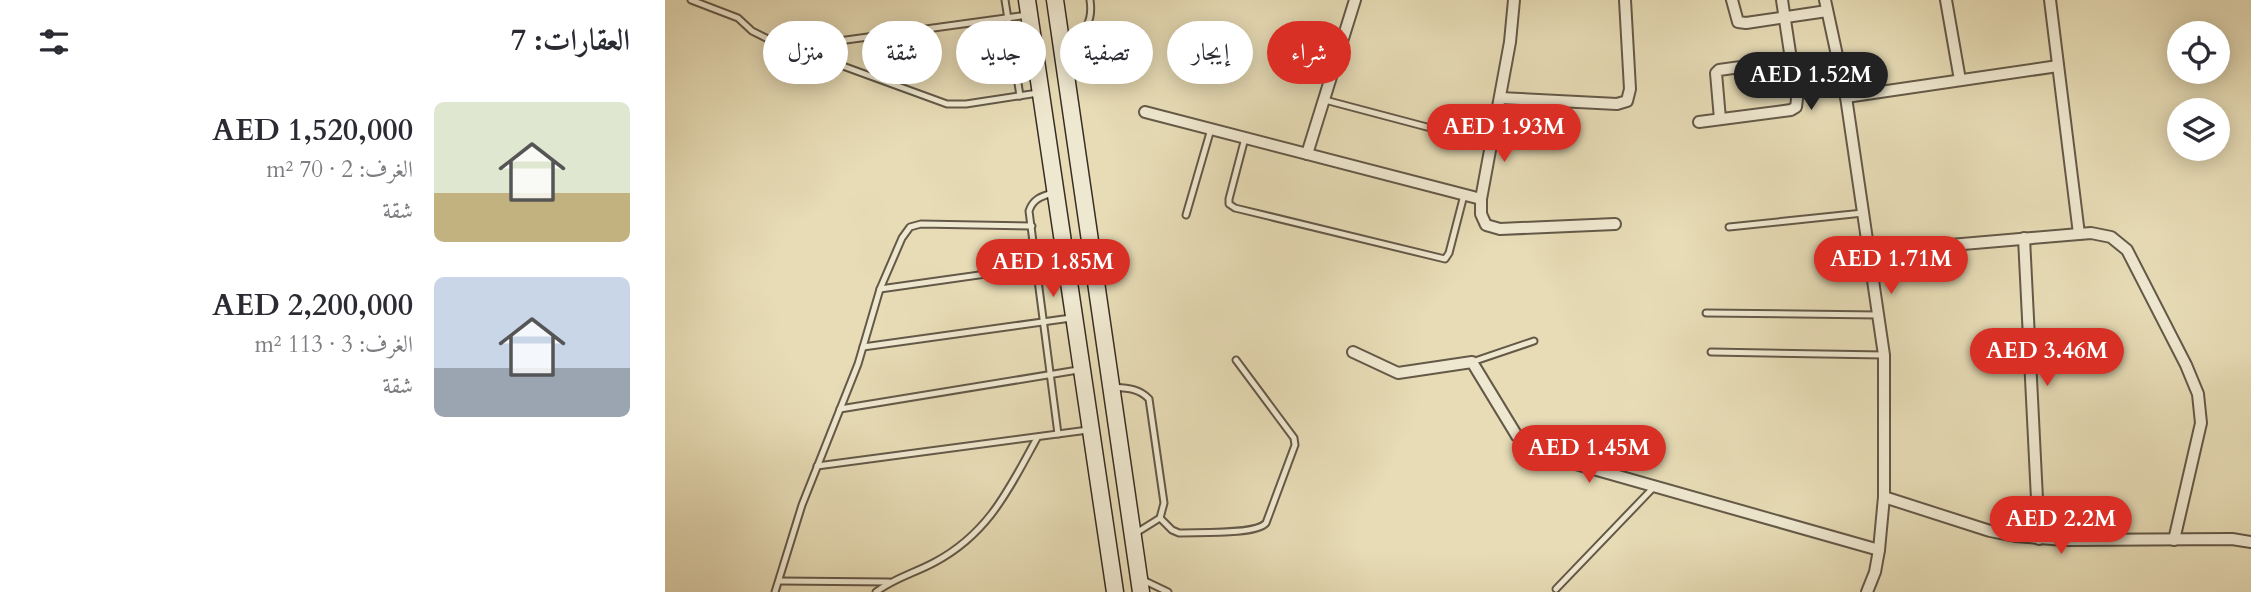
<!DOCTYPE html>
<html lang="ar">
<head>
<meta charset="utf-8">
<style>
	body { margin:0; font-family:Cardo,Amiri,serif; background:#f7f7f7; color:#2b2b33; direction:rtl; height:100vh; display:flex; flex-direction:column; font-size:26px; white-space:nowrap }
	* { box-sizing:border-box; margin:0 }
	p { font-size:23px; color:#7c7c81 }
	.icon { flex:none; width:38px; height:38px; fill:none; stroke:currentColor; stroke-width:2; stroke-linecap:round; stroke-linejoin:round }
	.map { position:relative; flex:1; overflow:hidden; direction:ltr }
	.drawer { display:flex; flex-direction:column; background:#fff; width:665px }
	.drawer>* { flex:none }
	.banner { position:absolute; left:21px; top:21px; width:665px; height:63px; direction:rtl; display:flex; gap:14px }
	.controls { position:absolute; left:1502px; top:21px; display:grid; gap:14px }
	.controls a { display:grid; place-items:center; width:63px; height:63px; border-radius:50%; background:#fff; box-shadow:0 4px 18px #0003; font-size:35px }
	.price { position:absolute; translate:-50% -60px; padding:0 16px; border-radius:24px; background:#d93025; color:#fff; font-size:23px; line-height:46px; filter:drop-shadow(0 2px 4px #0008) }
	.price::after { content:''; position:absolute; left:50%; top:42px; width:21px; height:16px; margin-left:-10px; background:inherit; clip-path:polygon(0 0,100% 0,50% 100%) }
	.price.on { background:#222; color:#fff }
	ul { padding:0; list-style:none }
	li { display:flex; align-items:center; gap:21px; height:175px; padding:0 35px }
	li span { display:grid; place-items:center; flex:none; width:196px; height:140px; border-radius:10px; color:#555 }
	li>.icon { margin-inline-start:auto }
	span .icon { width:84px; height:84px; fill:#fffc; stroke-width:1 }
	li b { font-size:30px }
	h2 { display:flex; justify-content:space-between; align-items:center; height:84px; padding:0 35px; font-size:30px }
	.chip { padding:0 24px; border-radius:32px; background:#fff; box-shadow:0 4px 18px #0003; font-size:24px; line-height:63px }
	.chip.on { background:#d93025; color:#fff }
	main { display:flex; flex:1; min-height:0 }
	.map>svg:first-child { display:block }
</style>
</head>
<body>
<main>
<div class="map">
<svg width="1586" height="592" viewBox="0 0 1586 592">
	<rect width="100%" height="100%" fill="#e7dcb6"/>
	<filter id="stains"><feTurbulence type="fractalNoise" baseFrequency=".00286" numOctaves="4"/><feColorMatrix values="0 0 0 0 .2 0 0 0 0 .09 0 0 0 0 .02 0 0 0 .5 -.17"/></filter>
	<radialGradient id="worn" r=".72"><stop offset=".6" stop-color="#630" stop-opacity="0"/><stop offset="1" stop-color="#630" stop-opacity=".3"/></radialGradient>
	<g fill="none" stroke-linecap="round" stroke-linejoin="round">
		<g stroke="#645948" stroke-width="9">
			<g id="lane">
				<path d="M26 0 73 18 87 31 101 38 282 104H301L373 93"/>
				<path d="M340 0 355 96"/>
				<path d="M130 47 363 15"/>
				<path d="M400 52C416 34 429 26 425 0"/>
				<path d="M660 100 826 144"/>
				<path d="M580 138 564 199V204L570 208 780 259 784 253 799 195"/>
				<path d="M390 192C378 196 368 198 364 211L393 434"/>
				<path d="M521 215 546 129"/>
				<path d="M1064 227 1198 213"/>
				<path d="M215 289 371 267"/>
				<path d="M1041 313 1213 315"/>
				<path d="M198 347 406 318"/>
				<path d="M1046 352 1218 355"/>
				<path d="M807 362 869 341"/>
				<path d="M447 387C461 388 474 388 484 399L499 503 495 518 471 533"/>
				<path d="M175 409 413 370"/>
				<path d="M152 466 423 430"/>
				<path d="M495 518 507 530 514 533C532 532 591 535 601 523L630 445 629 438 571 360"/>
				<path d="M478 580 503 592"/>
				<path d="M115 581 224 582"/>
				<path d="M891 589 988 488"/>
				<path d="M110 592 137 505 193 364 215 289 237 238 245 227 256 224 367 226"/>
				<path d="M211 592C229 578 250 573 270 562 324 533 344 489 372 438"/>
			</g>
		</g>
		<g stroke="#645948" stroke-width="14">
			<g id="street">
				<path d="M849 0 845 42 816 199V214L821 225 835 229 950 224"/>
				<path d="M1067 0 1073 22 1081 23 1162 11"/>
				<path d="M1160 0 1181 97 1219 355V497L1214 550 1210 572 1202 592"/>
				<path d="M1281 0 1295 80"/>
				<path d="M1385 0 1414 234"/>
				<path d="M1181 97 1393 66"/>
				<path d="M835 98 952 104 962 101 965 89 960 0"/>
				<path d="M480 112 816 199"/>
				<path d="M1055 119 1051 73 1054 70 1126 60"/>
				<path d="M1034 122 1126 110 1131 107 1132 99 1117 0"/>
				<path d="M642 154 690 0"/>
				<path d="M1359 238 1374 539"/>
				<path d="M1204 252 1426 233 1446 237 1462 250 1521 365 1533 394 1536 423 1509 540"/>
				<path d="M688 352 733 373 807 362 852 436 872 453 1214 550"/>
				<path d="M1219 497 1325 531 1350 536 1400 540 1567 539 1586 542"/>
			</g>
		</g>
		<g stroke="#382d23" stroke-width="19">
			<g id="secondary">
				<path d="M362 0 450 592"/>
				<path d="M390 0 476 592"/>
			</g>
		</g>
		<use href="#lane" stroke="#efe8d0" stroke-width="5"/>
		<use href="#street" stroke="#efe8d0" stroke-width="10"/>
		<use href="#secondary" stroke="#efe8d0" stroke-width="16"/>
	</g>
	<rect width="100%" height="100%" filter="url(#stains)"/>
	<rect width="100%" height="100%" fill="url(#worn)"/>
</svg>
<div class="controls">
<a><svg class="icon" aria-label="locate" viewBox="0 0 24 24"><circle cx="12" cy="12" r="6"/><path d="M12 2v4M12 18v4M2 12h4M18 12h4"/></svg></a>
<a><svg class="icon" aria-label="layers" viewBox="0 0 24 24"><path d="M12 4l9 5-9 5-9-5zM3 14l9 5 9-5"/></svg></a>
</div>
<b class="price on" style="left:1146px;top:112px">AED 1.52M</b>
<b class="price" style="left:839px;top:164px">AED 1.93M</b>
<b class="price" style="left:1226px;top:296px">AED 1.71M</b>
<b class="price" style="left:388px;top:299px">AED 1.85M</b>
<b class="price" style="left:1382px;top:388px">AED 3.46M</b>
<b class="price" style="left:924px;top:485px">AED 1.45M</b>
<b class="price" style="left:1396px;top:556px">AED 2.2M</b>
<div class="banner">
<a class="chip on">شراء</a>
<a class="chip">إيجار</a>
<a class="chip">تصفية</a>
<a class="chip">جديد</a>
<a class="chip">شقة</a>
<a class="chip">منزل</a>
</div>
</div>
<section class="drawer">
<h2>العقارات: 7<svg class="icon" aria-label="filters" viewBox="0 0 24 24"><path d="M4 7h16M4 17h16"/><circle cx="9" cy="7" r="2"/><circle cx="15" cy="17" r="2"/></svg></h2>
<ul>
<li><span style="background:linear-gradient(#dfe7d0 65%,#c2b280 0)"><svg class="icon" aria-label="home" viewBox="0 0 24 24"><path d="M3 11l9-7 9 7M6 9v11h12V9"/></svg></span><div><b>AED 1,520,000</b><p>الغرف: 2 · 70 m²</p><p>شقة</p></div></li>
<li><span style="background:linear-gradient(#c9d6e8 65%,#9aa5b1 0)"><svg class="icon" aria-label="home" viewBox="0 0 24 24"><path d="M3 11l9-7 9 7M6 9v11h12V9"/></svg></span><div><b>AED 2,200,000</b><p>الغرف: 3 · 113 m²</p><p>شقة</p></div></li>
</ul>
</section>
</main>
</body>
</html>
